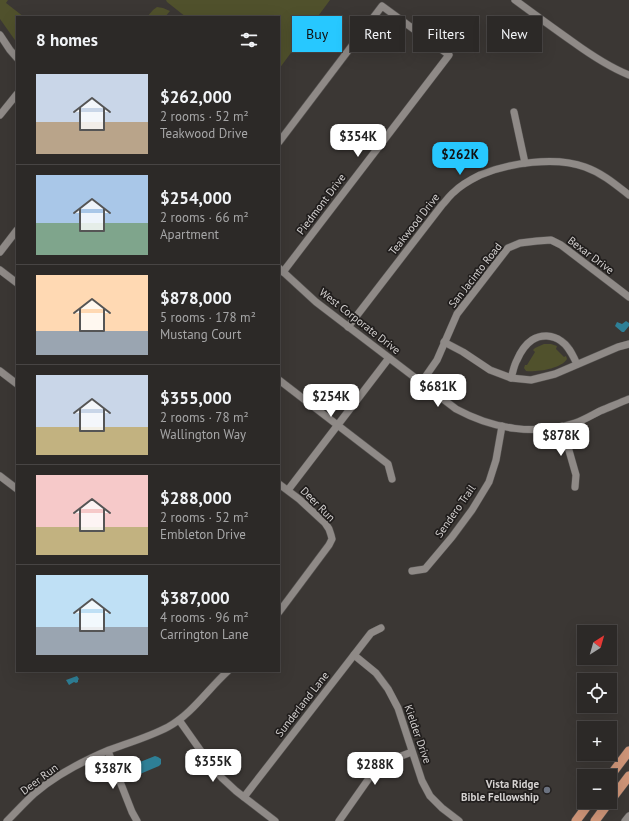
<!DOCTYPE html>
<html lang="en">
<head>
<meta charset="utf-8">
<style>
	body { margin:0; font-family:"PT Sans",sans-serif; background:#383533; color:#f1f3f6; height:100vh; display:flex; flex-direction:column; font-size:15px; white-space:nowrap }
	* { box-sizing:border-box; margin:0 }
	p { font-size:13px; color:#a6a6a7 }
	.icon { flex:none; width:22px; height:22px; fill:none; stroke:currentColor; stroke-width:2; stroke-linecap:round; stroke-linejoin:round }
	.map { position:relative; flex:1; overflow:hidden }
	.drawer { position:absolute; left:16px; top:16px; width:264px; height:656px; display:flex; flex-direction:column; background:#2c2927; border-radius:0px; box-shadow:0 4px 16px #0002,0 0 0 1px #484544 }
	.drawer>* { flex:none }
	.top-card { position:absolute; left:292px; top:16px; width:277px; height:36px; display:flex; gap:8px }
	.needle { width:26px; rotate:37deg }
	.fabs { position:absolute; left:577px; top:625px; display:grid; gap:8px }
	.fabs a { display:grid; place-items:center; width:40px; height:40px; border-radius:0px; background:#2c2927; box-shadow:0 4px 16px #0002,0 0 0 1px #484544; font-size:20px }
	.price { position:absolute; translate:-50% -34px; padding:0 9px; border-radius:8px; background:#fff; color:#222; font-size:13px; line-height:26px; filter:drop-shadow(0 1px 2px #0008) }
	.price::after { content:''; position:absolute; left:50%; top:24px; width:12px; height:9px; margin-left:-6px; background:inherit; clip-path:polygon(0 0,100% 0,50% 100%) }
	.price.on { background:#27c8ff; color:#111 }
	ul { padding:0; list-style:none }
	li { display:flex; align-items:center; gap:12px; height:100px; padding:0 20px }
	li+li { border-top:1px solid #484544 }
	li span { display:grid; place-items:center; flex:none; width:112px; height:80px; border-radius:0px; color:#555 }
	li>.icon { margin-inline-start:auto }
	span .icon { width:48px; height:48px; fill:#fffc; stroke-width:1 }
	li b { font-size:17px }
	h2 { display:flex; justify-content:space-between; align-items:center; height:48px; padding:0 20px; font-size:17px }
	.tag { padding:0 14px; border-radius:0px; background:#2c2927; box-shadow:0 4px 16px #0002,0 0 0 1px #484544; font-size:14px; line-height:36px }
	.tag.on { background:#27c8ff; color:#111 }
	.map>svg:first-child { display:block }
</style>
</head>
<body>
<div class="map">
<svg width="629" height="821" viewBox="0 0 629 821">
	<rect width="100%" height="100%" fill="#3b3734"/>
	<g fill="#50512c">
		<path d="M0 0H8L6 3 24 17H17V43L0 19Z"/>
		<path d="M166 0H330L279 69V17H186L167 2Z"/>
		<path d="M157 7 163 8 170 11 165 17H147L153 10Z"/>
		<path d="M544 344H551L557 346 556 349 564 357 566 356 567 359C561 369 537 372 526 371L524 368 525 365H527L535 352 533 350 535 348Z"/>
	</g>
	<g fill="#2e7f96">
		<path d="M626 321 629 323V326L624 332H622L615 326 617 322 622 324Z"/>
		<path d="M77 676 79 679 78 680V682L76 683 74 682 69 685 66 680Z"/>
		<path d="M155 756 158 757 161 759V764L159 766 140 774 137 770 139 768 140 762Z"/>
	</g>
	<g fill="none" stroke-linecap="round" stroke-linejoin="round">
		<g stroke="#575452" stroke-width="8">
			<g id="minor">
				<path d="M515 0C534 14 553 28 573 42 591 55 609 67 629 75"/>
				<path d="M0 35 10 50 17 58"/>
				<path d="M514 112 525 163"/>
				<path d="M0 115 17 94"/>
				<path d="M279 142 382 6 449 55 283 272"/>
				<path d="M0 252 17 230"/>
				<path d="M279 268 316 302 456 409C493 429 535 436 575 423 584 420 592 415 600 411 610 407 619 403 629 399"/>
				<path d="M0 270 17 283"/>
				<path d="M348 327 442 205C446 201 449 196 454 192 460 186 472 179 480 175 509 163 555 156 585 167 602 173 615 184 629 195"/>
				<path d="M444 342 463 352 490 370 511 378 531 380 555 374 618 347 629 344"/>
				<path d="M0 371 17 384"/>
				<path d="M511 378C513 372 514 365 517 360 520 353 526 344 532 340 541 334 553 335 561 341 569 346 573 356 577 364"/>
				<path d="M279 380 388 464 392 479"/>
				<path d="M421 383 437 360 457 314 508 248 520 243 537 241 551 240 561 245 629 297"/>
				<path d="M562 426 576 475 575 487"/>
				<path d="M0 476 17 489"/>
				<path d="M279 484 299 499 325 523 329 529 331 535 332 539 329 545 279 612"/>
				<path d="M288 490 389 358"/>
				<path d="M412 571 425 569 452 537 472 510 489 482 496 460 502 426"/>
				<path d="M354 655 376 673 388 689 398 708 422 781 430 796 442 808 459 821"/>
				<path d="M179 720 208 761 222 778 236 791 275 821"/>
				<path d="M108 751 132 812 137 821"/>
				<path d="M244 797 371 633 381 628"/>
				<path d="M7 821C16 812 25 802 35 793 56 775 83 761 109 750 128 743 149 737 168 727 192 714 208 689 228 671"/>
				<path d="M339 821 372 774C384 762 396 758 412 752"/>
				<path d="M625 821 629 816"/>
			</g>
		</g>
		<g stroke="#575452" stroke-width="10">
			<g id="major">
				<path d="M610 776 629 751"/>
				<path d="M610 801 629 776"/>
				<path d="M576 821 590 802"/>
				<path d="M595 821 609 802"/>
			</g>
		</g>
		<use href="#minor" stroke="#8f8a87" stroke-width="7"/>
		<use href="#major" stroke="#cf9578" stroke-width="9"/>
	</g>
	<circle fill="#6b7280" stroke="#211e1d" stroke-width="1.5" cx="547" cy="790" r="4"/>
	<g text-anchor="middle" stroke-width="3.5" stroke-linejoin="round" paint-order="stroke">
		<g font-size="11" fill="#d4d1d0" stroke="#211e1d">
			<text transform="translate(321 204) rotate(-53)" y="4">Piedmont Drive</text>
			<text transform="translate(414 224) rotate(-52)" y="4">Teakwood Drive</text>
			<text transform="translate(591 255) rotate(37)" y="4">Bexar Drive</text>
			<text transform="translate(475 275) rotate(-52)" y="4">San Jacinto Road</text>
			<text transform="translate(360 321) rotate(38)" y="4">West Corporate Drive</text>
			<text transform="translate(318 504) rotate(45)" y="4">Deer Run</text>
			<text transform="translate(455 511) rotate(-55)" y="4">Sendero Trail</text>
			<text transform="translate(302 704) rotate(-52)" y="4">Sunderland Lane</text>
			<text transform="translate(418 734) rotate(71)" y="4">Kielder Drive</text>
			<text transform="translate(39 779) rotate(-37)" y="4">Deer Run</text>
		</g>
		<g font-size="11" font-weight="bold" fill="#d4d1d0" stroke="#211e1d" text-anchor="end">
			<text x="539" y="788">Vista Ridge<tspan x="539" dy="13">Bible Fellowship</tspan></text>
		</g>
	</g>
</svg>
<div class="fabs">
<a><svg class="needle" viewBox="-14 -14 28 28"><path d="M0-13l5 13h-10z" fill="#e53935"/><path d="M0 13l5-13h-10z" fill="#a6a6a7"/></svg></a>
<a><svg class="icon" aria-label="locate" viewBox="0 0 24 24"><circle cx="12" cy="12" r="6"/><path d="M12 2v4M12 18v4M2 12h4M18 12h4"/></svg></a>
<a>+</a>
<a>−</a>
</div>
<b class="price" style="left:358px;top:158px">$354K</b>
<b class="price on" style="left:460px;top:176px">$262K</b>
<b class="price" style="left:438px;top:408px">$681K</b>
<b class="price" style="left:331px;top:418px">$254K</b>
<b class="price" style="left:561px;top:457px">$878K</b>
<b class="price" style="left:213px;top:783px">$355K</b>
<b class="price" style="left:375px;top:786px">$288K</b>
<b class="price" style="left:113px;top:790px">$387K</b>
<div class="top-card">
<a class="tag on">Buy</a>
<a class="tag">Rent</a>
<a class="tag">Filters</a>
<a class="tag">New</a>
</div>
<section class="drawer">
<h2>8 homes<svg class="icon" aria-label="filters" viewBox="0 0 24 24"><path d="M4 7h16M4 17h16"/><circle cx="9" cy="7" r="2"/><circle cx="15" cy="17" r="2"/></svg></h2>
<ul>
<li><span style="background:linear-gradient(#c9d6e8 60%,#b9a48a 0)"><svg class="icon" aria-label="home" viewBox="0 0 24 24"><path d="M3 11l9-7 9 7M6 9v11h12V9"/></svg></span><div><b>$262,000</b><p>2 rooms · 52 m²</p><p>Teakwood Drive</p></div></li>
<li><span style="background:linear-gradient(#a9c7e8 60%,#7fa58c 0)"><svg class="icon" aria-label="home" viewBox="0 0 24 24"><path d="M3 11l9-7 9 7M6 9v11h12V9"/></svg></span><div><b>$254,000</b><p>2 rooms · 66 m²</p><p>Apartment</p></div></li>
<li><span style="background:linear-gradient(#ffd9b3 70%,#9aa5b1 0)"><svg class="icon" aria-label="home" viewBox="0 0 24 24"><path d="M3 11l9-7 9 7M6 9v11h12V9"/></svg></span><div><b>$878,000</b><p>5 rooms · 178 m²</p><p>Mustang Court</p></div></li>
<li><span style="background:linear-gradient(#c9d6e8 65%,#c2b280 0)"><svg class="icon" aria-label="home" viewBox="0 0 24 24"><path d="M3 11l9-7 9 7M6 9v11h12V9"/></svg></span><div><b>$355,000</b><p>2 rooms · 78 m²</p><p>Wallington Way</p></div></li>
<li><span style="background:linear-gradient(#f6c9c9 65%,#c2b280 0)"><svg class="icon" aria-label="home" viewBox="0 0 24 24"><path d="M3 11l9-7 9 7M6 9v11h12V9"/></svg></span><div><b>$288,000</b><p>2 rooms · 52 m²</p><p>Embleton Drive</p></div></li>
<li><span style="background:linear-gradient(#bfe0f5 65%,#9aa5b1 0)"><svg class="icon" aria-label="home" viewBox="0 0 24 24"><path d="M3 11l9-7 9 7M6 9v11h12V9"/></svg></span><div><b>$387,000</b><p>4 rooms · 96 m²</p><p>Carrington Lane</p></div></li>
</ul>
</section>
</div>
</body>
</html>
